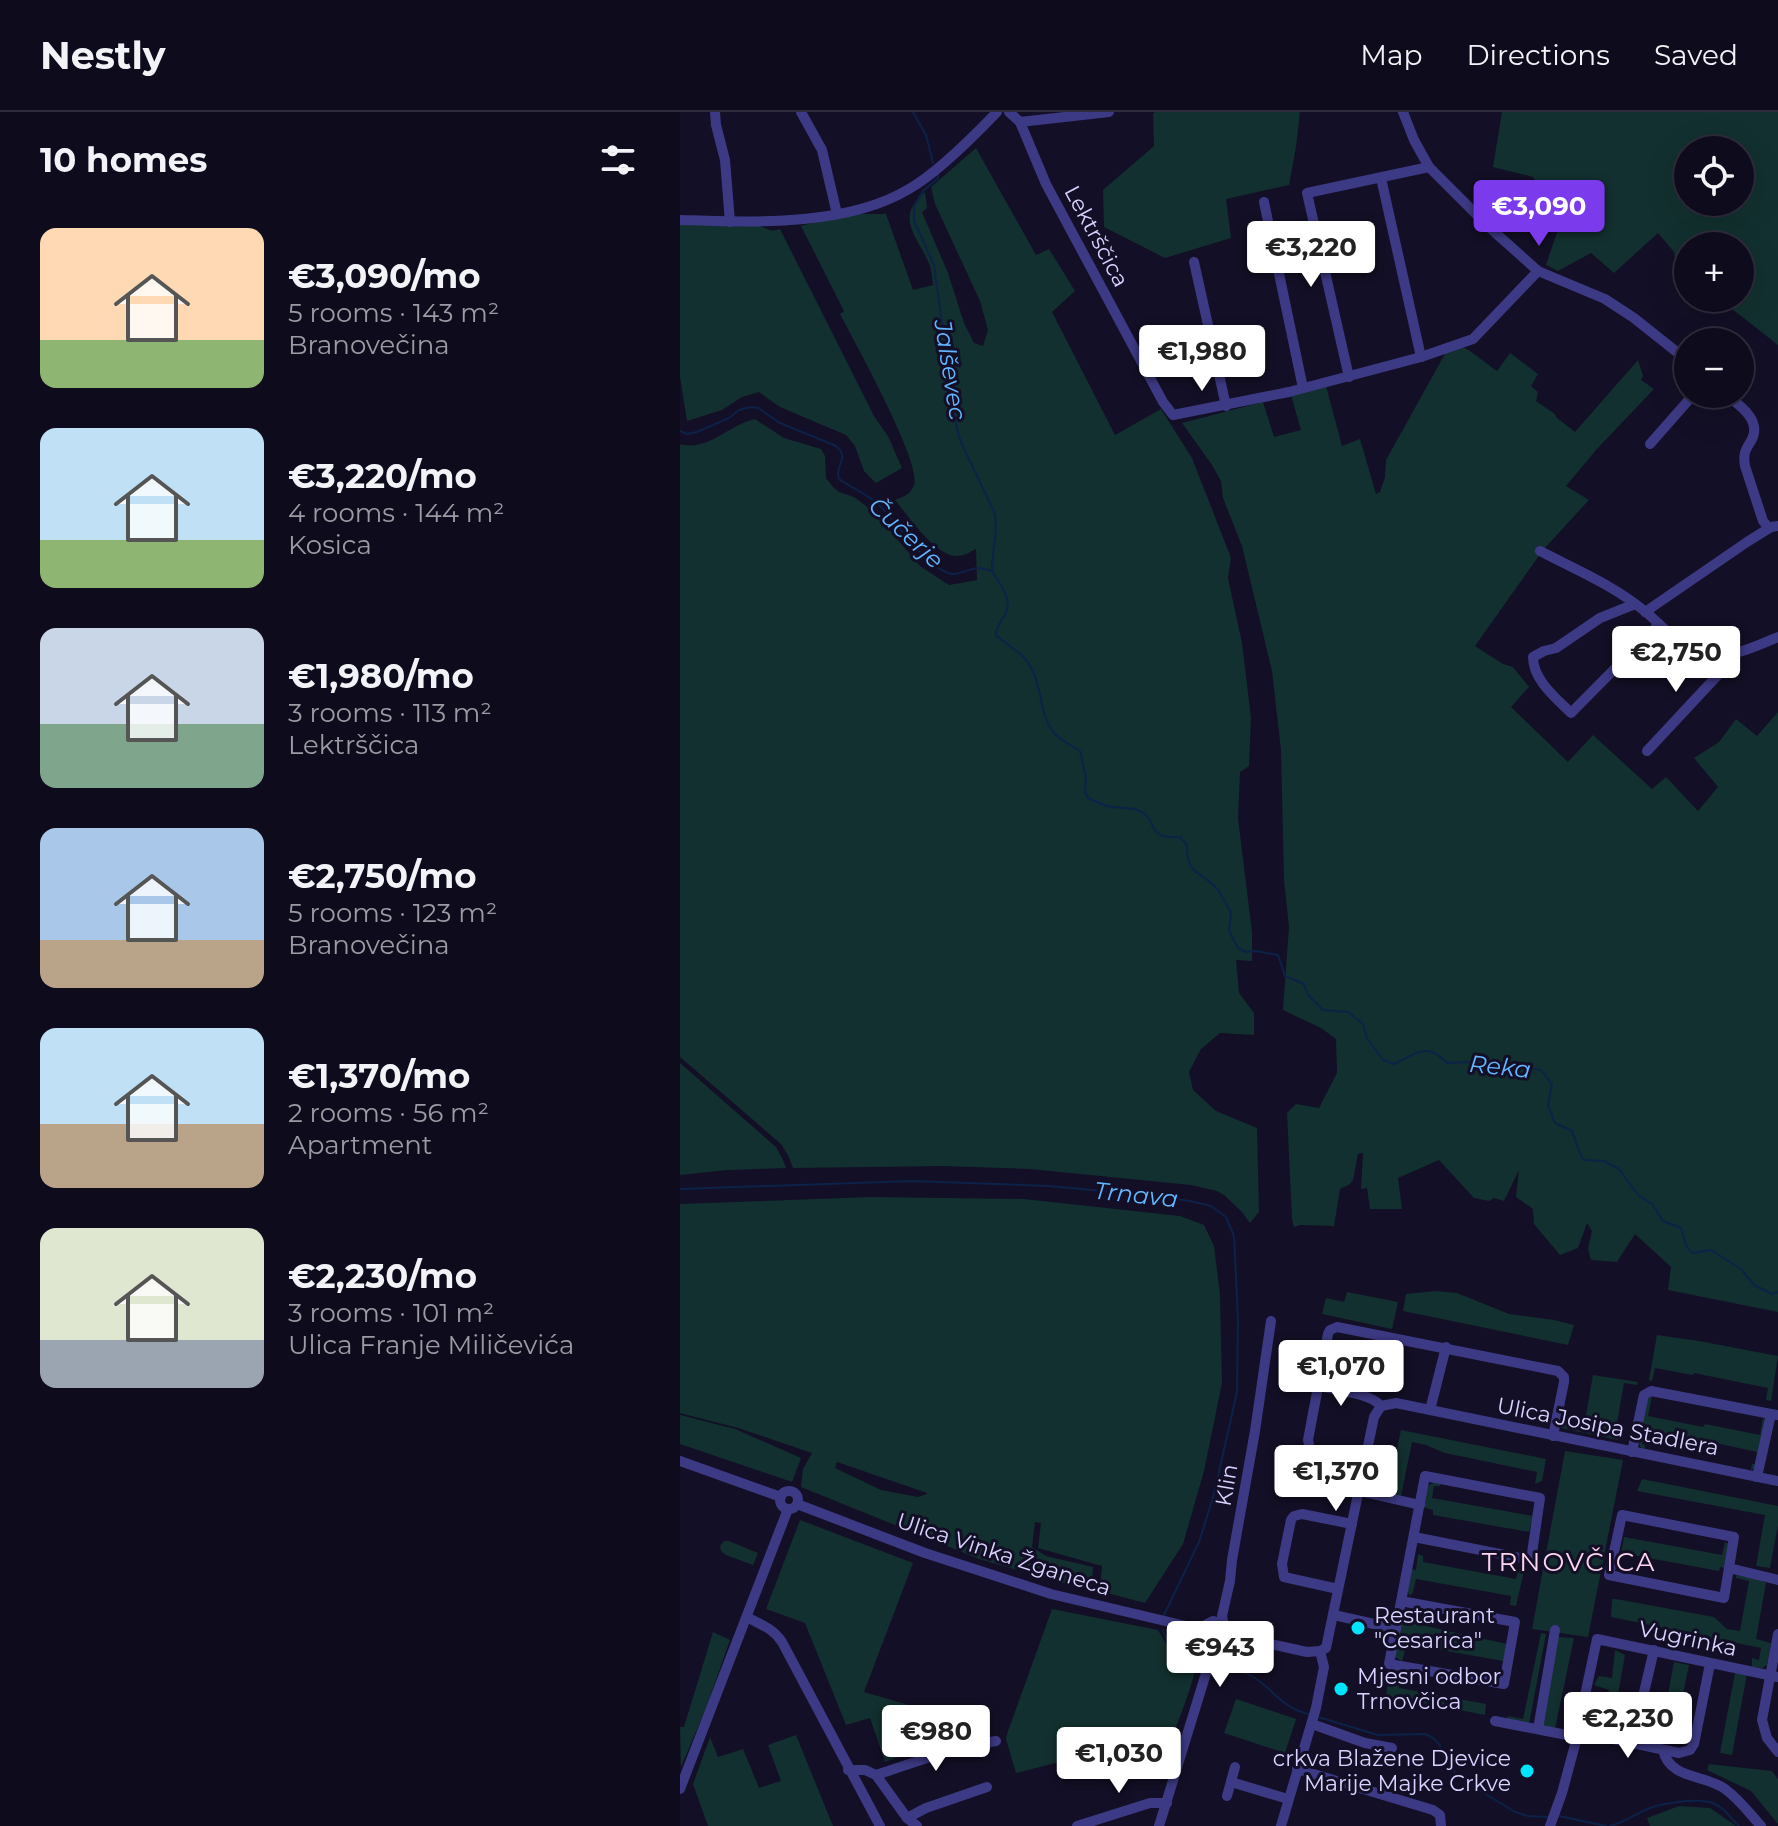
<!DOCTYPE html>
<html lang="en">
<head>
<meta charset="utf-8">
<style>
	body { margin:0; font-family:Montserrat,sans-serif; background:#171425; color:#f1f3f6; height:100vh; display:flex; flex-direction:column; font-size:30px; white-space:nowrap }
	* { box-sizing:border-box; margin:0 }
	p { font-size:26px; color:#9b9ba3 }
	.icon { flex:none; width:44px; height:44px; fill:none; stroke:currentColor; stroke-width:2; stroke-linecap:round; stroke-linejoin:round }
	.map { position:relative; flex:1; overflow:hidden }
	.drawer { display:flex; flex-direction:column; background:#0e0b1c; width:680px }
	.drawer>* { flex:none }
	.tools { position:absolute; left:994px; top:24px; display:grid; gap:16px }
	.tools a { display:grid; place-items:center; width:80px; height:80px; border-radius:50%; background:#0e0b1c; box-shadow:0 8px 32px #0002,0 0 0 2px #2e2b3b; font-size:40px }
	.price { position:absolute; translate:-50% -68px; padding:0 18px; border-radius:8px; background:#fff; color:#222; font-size:26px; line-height:52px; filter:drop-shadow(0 2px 4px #0008) }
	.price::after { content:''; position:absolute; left:50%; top:48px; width:24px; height:18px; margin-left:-12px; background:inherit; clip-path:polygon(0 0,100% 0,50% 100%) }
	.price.current { background:#7c3aed; color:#fff }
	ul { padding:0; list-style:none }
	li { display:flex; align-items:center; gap:24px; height:200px; padding:0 40px }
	li span { display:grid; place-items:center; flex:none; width:224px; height:160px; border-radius:16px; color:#555 }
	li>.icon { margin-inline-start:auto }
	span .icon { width:96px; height:96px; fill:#fffc; stroke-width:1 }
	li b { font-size:34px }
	h2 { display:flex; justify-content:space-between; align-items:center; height:96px; padding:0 40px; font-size:34px }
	header { display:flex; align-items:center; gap:48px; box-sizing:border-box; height:112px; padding:0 40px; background:#0e0b1c; border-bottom:2px solid #2e2b3b }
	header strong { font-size:38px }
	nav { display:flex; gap:44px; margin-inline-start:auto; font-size:28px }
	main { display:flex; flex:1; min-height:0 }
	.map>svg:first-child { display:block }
</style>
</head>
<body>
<header>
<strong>Nestly</strong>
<nav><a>Map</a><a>Directions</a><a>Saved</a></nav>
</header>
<main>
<section class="drawer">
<h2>10 homes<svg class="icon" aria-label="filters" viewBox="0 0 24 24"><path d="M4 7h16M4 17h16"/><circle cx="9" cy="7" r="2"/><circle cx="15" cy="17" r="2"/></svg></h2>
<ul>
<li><span style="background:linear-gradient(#ffd9b3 70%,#8fb573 0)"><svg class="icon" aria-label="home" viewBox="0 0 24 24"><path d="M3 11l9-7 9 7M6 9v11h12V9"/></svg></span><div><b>€3,090/mo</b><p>5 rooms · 143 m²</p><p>Branovečina</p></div></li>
<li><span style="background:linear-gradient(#bfe0f5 70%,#8fb573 0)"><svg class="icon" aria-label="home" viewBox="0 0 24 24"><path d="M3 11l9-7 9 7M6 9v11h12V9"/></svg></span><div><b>€3,220/mo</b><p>4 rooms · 144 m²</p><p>Kosica</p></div></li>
<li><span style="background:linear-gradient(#c9d6e8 60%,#7fa58c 0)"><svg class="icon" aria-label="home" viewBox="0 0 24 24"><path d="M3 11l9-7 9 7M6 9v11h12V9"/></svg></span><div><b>€1,980/mo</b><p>3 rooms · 113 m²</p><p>Lektrščica</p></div></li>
<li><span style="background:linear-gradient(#a9c7e8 70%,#b9a48a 0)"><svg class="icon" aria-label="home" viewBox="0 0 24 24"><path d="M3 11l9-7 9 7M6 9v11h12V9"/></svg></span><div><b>€2,750/mo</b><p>5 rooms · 123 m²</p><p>Branovečina</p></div></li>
<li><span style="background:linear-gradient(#bfe0f5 60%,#b9a48a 0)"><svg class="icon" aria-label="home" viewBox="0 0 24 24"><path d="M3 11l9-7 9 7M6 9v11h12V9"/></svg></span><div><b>€1,370/mo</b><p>2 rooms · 56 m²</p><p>Apartment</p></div></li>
<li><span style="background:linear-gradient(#dfe7d0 70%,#9aa5b1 0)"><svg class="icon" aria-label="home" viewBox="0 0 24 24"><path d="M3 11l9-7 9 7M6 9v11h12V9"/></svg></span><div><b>€2,230/mo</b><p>3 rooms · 101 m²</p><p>Ulica Franje Miličevića</p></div></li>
</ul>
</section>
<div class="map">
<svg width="1098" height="1714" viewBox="0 0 1098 1714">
	<rect width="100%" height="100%" fill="#130f26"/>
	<g fill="#12302f" fill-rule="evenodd">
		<path d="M475 0H620L616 35 609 73 546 87 551 126 485 146 424 115 423 78 474 34 473 2Z"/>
		<path d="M822 0H1098V233L1038 186H1060V134H1008V179L1001 185 994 140 978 121 934 161 911 141 878 159 866 153 881 108 853 65 813 55ZM1008 38H1060V90H1008Z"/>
		<path d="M296 36 356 143 369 137 395 179 372 200 435 323 481 297 512 346 551 446 548 466 562 531 571 606 569 654 560 660 558 706 572 820V849L556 848 559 881 574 901V923L540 921 521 937 509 960 513 978 536 999 577 1016 579 1100 570 1111 562 1100 544 1083 537 1079 511 1073 350 1057 264 1054 113 1056 108 1043 101 1032 0 945V332C28 340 50 312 75 307L104 326 141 337 145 344 146 366 153 375 159 380 174 385 194 400 240 454 269 473 297 468 296 437C290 440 285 444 277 444 255 444 229 405 215 388 223 385 231 382 234 373 243 353 173 227 160 202L164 199 121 114 164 102H206L233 178 253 173C252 166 252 159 250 154 239 125 213 107 245 80L247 96 242 100 268 161 284 211 294 231 303 234 308 218 300 189 255 92 251 75Z"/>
		<path d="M0 112 80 114 92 119 100 117 194 304 208 324 222 356 196 371 184 359 175 334 166 323 100 295 79 280 62 285 42 298 7 309 0 265Z"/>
		<path d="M783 235C796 242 805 251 817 259L830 241 858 262 851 274 858 280 856 289 875 302 876 305 895 320 958 248 963 264 961 268 974 277 916 338 886 374 909 388 863 438 795 534 823 552 833 555 849 575 831 595 888 650 913 623 972 677 986 665 1018 699 1038 675 1014 646 1039 630 1056 607 1077 624 1098 600V1200L988 1178 991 1155 955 1122 937 1150 911 1148 908 1137 912 1119 907 1111 898 1136 880 1143 854 1112 853 1097 836 1085 839 1058 824 1089 814 1086 809 1089 794 1086 759 1048 718 1066 722 1097H690L687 1076 681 1077 683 1041 678 1042 673 1068 670 1072 660 1077 654 1114 621 1113 614 1115 612 1107 607 1001 616 992 639 996 657 961 656 927 641 916 603 898 609 815 604 768 601 638 592 559 562 434 543 386 541 369 532 353 502 311 583 290 594 325 621 318 611 283 646 274 662 334 680 327 696 382 700 380 705 365 706 348 766 240Z"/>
		<path d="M0 951 96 1035 103 1048 106 1056 47 1058 0 1063Z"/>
		<path d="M190 1085 344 1087 500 1104 524 1113 534 1134 540 1182 542 1271 524 1359 503 1432 465 1491 420 1479 422 1454 358 1436 361 1411 355 1410 352 1435 366 1444 413 1455 411 1479 299 1447 121 1375 123 1357 132 1341 58 1316 0 1301V1092ZM157 1350 247 1381V1382L238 1385 201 1378 155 1356Z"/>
		<path d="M755 1179 777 1181 829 1202 874 1208 894 1213 888 1233 723 1199 726 1182Z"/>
		<path d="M667 1180 718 1190 712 1217 642 1202 646 1186 664 1190Z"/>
		<path d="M977 1223 1019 1229 1098 1244 1091 1289 1086 1288 1088 1276 1014 1261 1013 1263 975 1256 972 1269 969 1268Z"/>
		<path d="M913 1263 958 1270 957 1273 944 1271 935 1322 939 1323 938 1328 881 1316 882 1311 904 1314Z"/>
		<path d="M972 1284 968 1304 1023 1315 1025 1312 1080 1323 1083 1305 1086 1311 1076 1356 1071 1358 1072 1352H1075L1077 1340 1022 1328 1020 1331 965 1320 962 1332 965 1333V1337L960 1335 959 1329 967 1288Z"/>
		<path d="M0 1303 55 1317 121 1346 112 1370 0 1332Z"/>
		<path d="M721 1318 866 1347 862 1369 855 1372 857 1360 765 1341 746 1333 732 1330 721 1384 708 1382Z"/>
		<path d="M885 1339 943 1348 908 1525 852 1517Z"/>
		<path d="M962 1367 1098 1394V1413L1090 1456 1076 1454 1085 1403 957 1379Z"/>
		<path d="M761 1369 760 1374H754L752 1386 853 1404 849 1420 753 1403V1398L743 1395C745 1382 744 1370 761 1369Z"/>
		<path d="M120 1408 233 1451 184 1580 277 1607 236 1620 235 1640 205 1650 190 1606 166 1613 125 1511 86 1497Z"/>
		<path d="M944 1425 1042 1443 1045 1430 1049 1432 1045 1456 1040 1455 1039 1459 941 1441Z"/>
		<path d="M44 1429H49L78 1441 73 1453 46 1443 41 1439 40 1434Z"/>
		<path d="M738 1442 743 1444V1450L836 1467 838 1458 844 1459 836 1494 830 1493 831 1484 736 1467 733 1480 730 1484 727 1479 731 1457 736 1458Z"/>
		<path d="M1056 1463 1076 1466 1086 1471 1076 1527 1091 1531 1087 1553 1082 1556 1072 1555V1546L1079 1548 1081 1536 931 1505 932 1487H936L1034 1505 1047 1517 1060 1519 1069 1469 1056 1466Z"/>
		<path d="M735 1494 732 1511 827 1532 823 1549 727 1532 722 1549 715 1545 723 1500 728 1495Z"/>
		<path d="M372 1497 478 1518C487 1534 494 1545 511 1553L515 1538 503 1535 489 1519 515 1526C525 1546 502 1598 494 1621L336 1661 326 1627 327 1622Z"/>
		<path d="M33 1520 50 1528 26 1596 1 1655 0 1615H4Z"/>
		<path d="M861 1521 866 1522 849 1612 826 1607 828 1604 843 1607Z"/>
		<path d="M878 1525 894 1526 875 1617 861 1614Z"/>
		<path d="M935 1538 945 1543 937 1588 953 1591 952 1600 940 1598 927 1584 929 1578 914 1573 919 1564 932 1566Z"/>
		<path d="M994 1550 1009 1553 993 1630H979Z"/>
		<path d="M721 1558 719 1576 806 1592 805 1603 706 1584C708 1572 707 1561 721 1558Z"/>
		<path d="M1055 1561 1067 1562 1052 1643 1040 1641Z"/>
		<path d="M556 1587 616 1607 605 1641 544 1621Z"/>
		<path d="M116 1623 153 1714H28L13 1672 30 1625 38 1645 63 1637 79 1676 101 1669 88 1633Z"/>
		<path d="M1029 1652 1092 1659 1098 1667V1712L1071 1679 1027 1658Z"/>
		<path d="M999 1694 1030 1696 1056 1714H970L967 1706Z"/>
	</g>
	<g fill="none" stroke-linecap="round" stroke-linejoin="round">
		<g stroke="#0c2248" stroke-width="2">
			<path d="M233 0 246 23 253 51"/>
			<path d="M258 62V66L243 79 234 94V109L254 153 275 308 280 328 315 402C318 421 312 439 312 458"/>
			<path d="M0 319 7 322 17 320 49 306 59 298 71 295 78 296 100 311 156 334C171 347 154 351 159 367 173 377 189 382 201 395 220 414 242 451 268 461 281 466 292 450 311 459"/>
			<path d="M312 459C318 470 331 484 327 498 324 508 316 512 316 523 332 538 345 540 354 562 362 580 361 606 374 621 381 628 392 634 400 639L406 666 405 680 408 686C414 689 421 692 427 694 437 697 450 694 460 699 480 709 464 727 500 725L507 733C506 765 522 758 538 778 543 785 547 794 551 801L549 819 558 836 566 840 576 839 598 843 605 864 624 872 628 883 643 898 668 900 683 912 687 926 703 948 714 952C738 941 746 929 767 951L812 949 832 957 847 955 861 958 872 972 868 993 875 1011 892 1019C897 1030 897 1039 904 1048L924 1049 939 1057 958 1083 972 1092 983 1109 1001 1116 1006 1133 1012 1141 1031 1138 1061 1157 1074 1173 1092 1182 1098 1180"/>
			<path d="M0 1077 232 1069 369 1074 466 1083 510 1089 531 1094 546 1105 554 1124 558 1208 557 1280 534 1382 519 1430 484 1503"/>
			<path d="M483 1518C486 1531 495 1541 507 1546"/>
			<path d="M544 1555C555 1557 566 1560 575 1566 597 1581 600 1594 628 1602"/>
			<path d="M638 1605 698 1623 745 1622 753 1626 759 1632 773 1659 786 1670 835 1700 848 1704 868 1705"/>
			<path d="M879 1704 926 1714"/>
			<path d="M930 1714C943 1711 953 1704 965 1698 980 1691 1020 1685 1035 1692 1045 1696 1051 1707 1059 1714"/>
		</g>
		<g stroke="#3d3a85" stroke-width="10">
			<path d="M35 0 36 13 45 48 50 110"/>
			<path d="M121 0 142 38 157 102"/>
			<path d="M329 0 340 10 366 72 483 290 493 303 609 280 741 245 793 227 858 159"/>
			<path d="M723 0 734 28 749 55 810 116 858 159 925 187 954 206 1008 249"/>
			<path d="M340 10 429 0"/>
			<path d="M701 66 741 245"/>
			<path d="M584 90 623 276"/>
			<path d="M0 108C71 110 166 115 229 77 257 61 294 24 317 0"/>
			<path d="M514 150 546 294"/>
			<path d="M669 265 627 81 749 55"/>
			<path d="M1045 282C1059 293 1083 308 1071 329 1065 338 1063 343 1065 354L1083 409 1087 414 1091 415"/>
			<path d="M970 332 1014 282"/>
			<path d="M860 439C897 458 935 474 967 501 981 513 1009 544 1027 544 1051 546 1077 534 1098 525"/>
			<path d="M955 492 920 506 876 536 864 539 853 545C853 568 876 586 891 601L979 512"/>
			<path d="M965 500 1067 430 1091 415 1098 414"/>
			<path d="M967 639 1050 550 1052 542"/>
			<path d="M638 1274C655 1278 690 1281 701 1294"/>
			<path d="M701 1294 716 1291 1098 1369"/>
			<path d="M750 1298 766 1235"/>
			<path d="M952 1340 963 1287 964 1283 971 1279 1091 1302"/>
			<path d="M685 1348 634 1340 630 1337 628 1328 648 1222 650 1218 657 1215 878 1259 884 1265V1270L873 1324"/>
			<path d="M0 1349 101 1385"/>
			<path d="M1077 1365 1091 1302 1098 1303"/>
			<path d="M679 1379 740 1393"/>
			<circle cx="109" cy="1388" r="9"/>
			<path d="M117 1392 245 1441 371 1482 523 1518"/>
			<path d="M942 1403 1054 1425 1044 1486 929 1463Z"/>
			<path d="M1049 1456 1098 1468"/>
			<path d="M658 1477 604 1465 602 1452 611 1408 614 1404 622 1402 672 1412"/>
			<path d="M721 1489 835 1510 824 1572 709 1552 745 1364 860 1386 851 1448 734 1425"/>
			<path d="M654 1503 716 1517"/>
			<path d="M67 1505C81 1513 93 1516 102 1530L200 1714"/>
			<path d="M542 1512 533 1509 527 1512 523 1518 525 1528C534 1535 543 1532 546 1522L542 1504 550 1469 552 1448 575 1319 591 1209"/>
			<path d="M546 1522 627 1540 640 1539 646 1536 694 1305 701 1294"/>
			<path d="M1098 1522 1082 1608 1087 1626 1098 1640"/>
			<path d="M1030 1552 1014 1632 1010 1638 999 1641 905 1621 898 1616 917 1527 1098 1565"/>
			<path d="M815 1609 897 1625"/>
			<path d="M632 1612 685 1631 712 1636"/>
			<path d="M858 1617 875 1518"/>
			<path d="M952 1631 974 1538"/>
			<path d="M983 1638C990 1668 1025 1662 1045 1677 1059 1687 1070 1702 1081 1714"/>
			<path d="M617 1657 753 1698 760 1703 761 1714"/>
			<path d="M168 1658H185L196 1663"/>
			<path d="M551 1670 608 1687"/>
			<path d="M0 1677 108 1397"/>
			<path d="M547 1684 555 1655"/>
			<path d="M227 1706 196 1663C235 1650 274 1636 316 1629"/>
			<path d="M237 1714 227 1706 246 1696 307 1675"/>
			<path d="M397 1714 470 1691H487"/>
			<path d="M479 1714 531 1545 535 1536 540 1531"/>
			<path d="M601 1714 636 1596 644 1555 640 1539"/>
			<path d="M870 1714 882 1681 899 1618"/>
		</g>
	</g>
	<g fill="#00e5ff" stroke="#130f26" stroke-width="3">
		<circle cx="678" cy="1516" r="8"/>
		<circle cx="661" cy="1577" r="8"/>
		<circle cx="847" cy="1659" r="8"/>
	</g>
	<g text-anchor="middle" stroke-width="6" stroke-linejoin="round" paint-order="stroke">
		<g font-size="22" fill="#d9d4ff" stroke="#130f26">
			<text transform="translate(417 124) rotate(62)" y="8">Lektrščica</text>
			<text transform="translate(928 1314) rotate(11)" y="8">Ulica Josipa Stadlera</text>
			<text transform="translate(546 1373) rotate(-80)" y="8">Klin</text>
			<text transform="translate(324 1442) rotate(18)" y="8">Ulica Vinka Žganeca</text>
			<text transform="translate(1008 1526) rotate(12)" y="8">Vugrinka</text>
		</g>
		<g font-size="22" fill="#d9d4ff" stroke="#130f26" text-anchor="start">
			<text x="694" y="1511">Restaurant<tspan x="694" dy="25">"Cesarica"</tspan></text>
			<text x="677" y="1572">Mjesni odbor<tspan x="677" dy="25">Trnovčica</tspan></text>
			<text x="831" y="1654" text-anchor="end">crkva Blažene Djevice<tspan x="831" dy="25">Marije Majke Crkve</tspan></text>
		</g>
		<g font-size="24" font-style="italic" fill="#62b6ff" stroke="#130f26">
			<text transform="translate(270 258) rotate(81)" y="8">Jalševec</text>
			<text transform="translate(226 421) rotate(43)" y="8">Čučerje</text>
			<text transform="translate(820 955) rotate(6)" y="8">Reka</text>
			<text transform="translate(456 1083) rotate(6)" y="8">Trnava</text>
		</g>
		<g font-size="26" letter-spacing="2" fill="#ffd6f0" stroke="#130f26">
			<text x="889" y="1459">TRNOVČICA</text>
		</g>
	</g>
</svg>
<div class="tools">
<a><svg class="icon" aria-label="locate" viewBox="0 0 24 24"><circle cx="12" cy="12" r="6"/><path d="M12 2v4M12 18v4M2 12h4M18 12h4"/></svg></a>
<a>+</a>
<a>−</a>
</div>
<b class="price current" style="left:859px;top:136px">€3,090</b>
<b class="price" style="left:631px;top:177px">€3,220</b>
<b class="price" style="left:522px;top:281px">€1,980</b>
<b class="price" style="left:996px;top:582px">€2,750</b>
<b class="price" style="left:661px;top:1296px">€1,070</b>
<b class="price" style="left:656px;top:1401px">€1,370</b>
<b class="price" style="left:540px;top:1577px">€943</b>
<b class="price" style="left:948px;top:1648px">€2,230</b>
<b class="price" style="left:256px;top:1661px">€980</b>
<b class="price" style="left:439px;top:1683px">€1,030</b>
</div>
</main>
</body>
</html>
